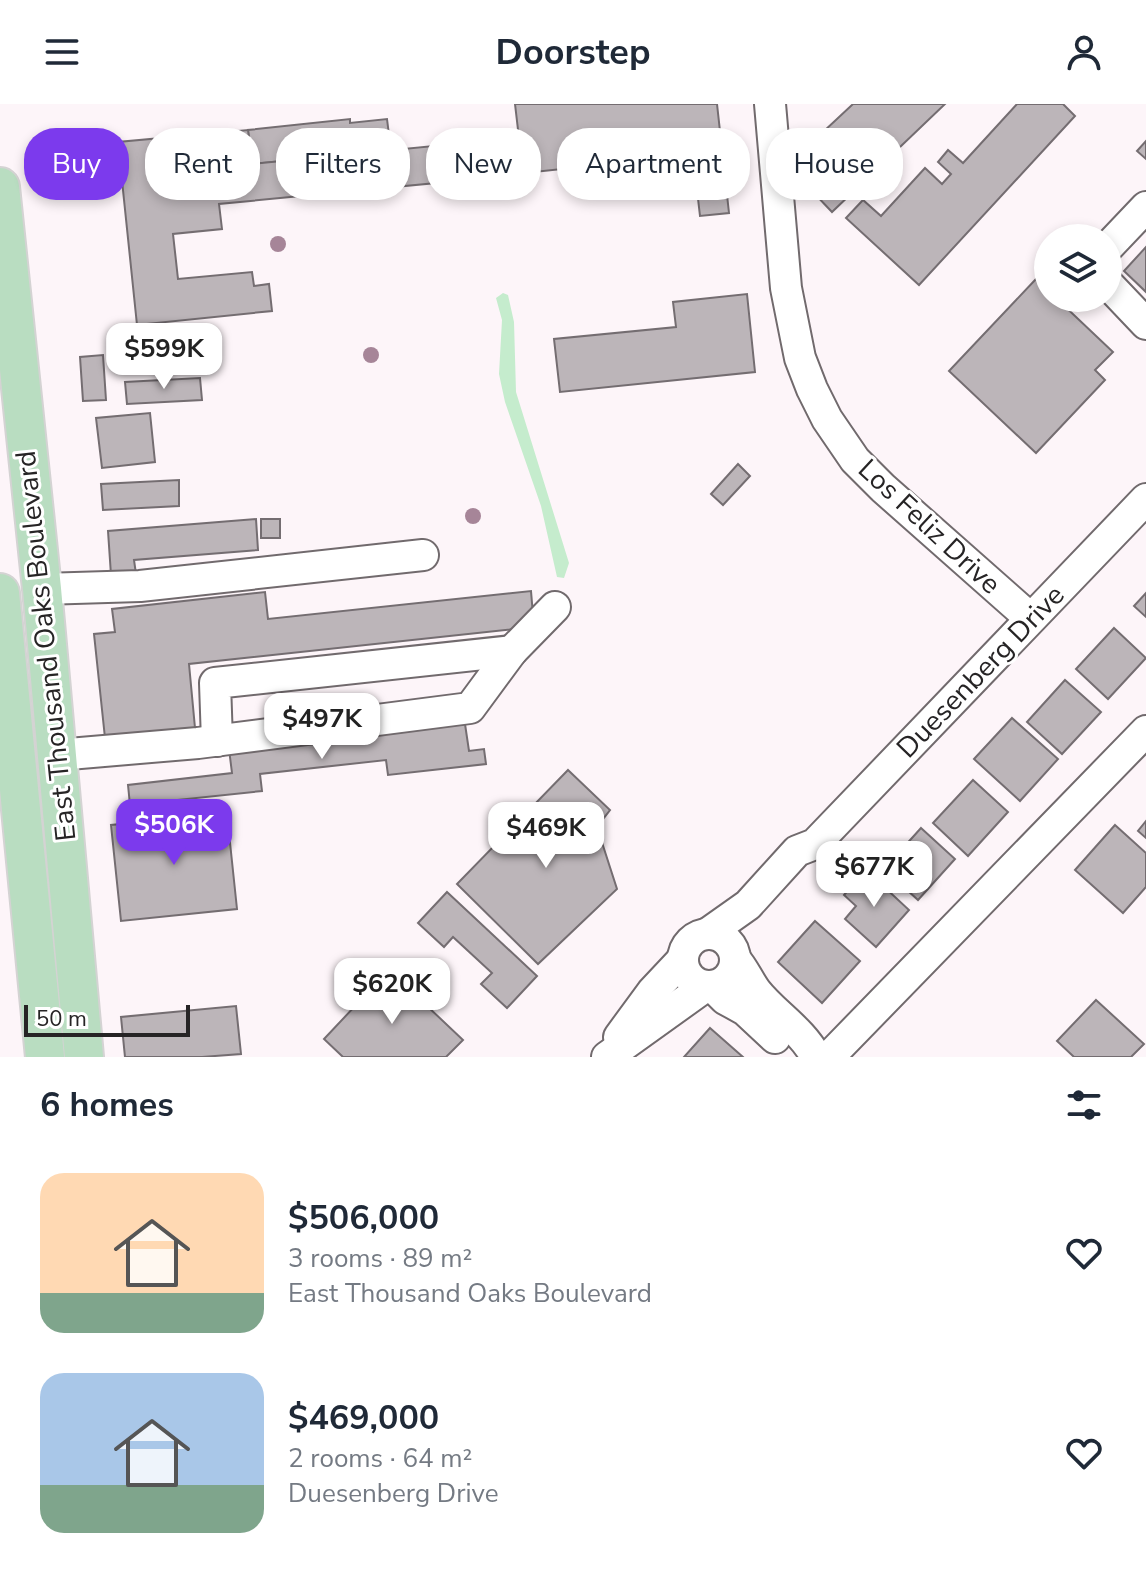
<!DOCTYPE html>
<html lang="en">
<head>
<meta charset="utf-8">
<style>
	body { margin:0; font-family:"Nunito Sans",sans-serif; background:#f2f2f3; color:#1f2937; height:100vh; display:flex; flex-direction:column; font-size:30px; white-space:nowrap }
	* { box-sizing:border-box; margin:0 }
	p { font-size:26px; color:#747a83 }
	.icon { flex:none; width:44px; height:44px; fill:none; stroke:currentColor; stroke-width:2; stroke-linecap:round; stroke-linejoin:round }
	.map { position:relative; height:953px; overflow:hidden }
	.sheet { display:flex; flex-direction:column; background:#fff; flex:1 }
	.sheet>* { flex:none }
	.guide { position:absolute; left:24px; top:24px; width:1098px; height:72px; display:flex; gap:16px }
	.controls { position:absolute; left:1034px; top:120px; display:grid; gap:16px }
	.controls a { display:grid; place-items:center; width:88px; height:88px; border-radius:50%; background:#fff; box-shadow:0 4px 12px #0003; font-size:40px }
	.scale { position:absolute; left:24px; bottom:20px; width:166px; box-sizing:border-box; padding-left:8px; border:4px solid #262425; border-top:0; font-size:22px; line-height:28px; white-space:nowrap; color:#262425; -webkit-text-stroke:6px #fff; paint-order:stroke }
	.price { position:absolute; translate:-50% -68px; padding:0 18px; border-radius:16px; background:#fff; color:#222; font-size:26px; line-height:52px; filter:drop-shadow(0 2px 4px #0008) }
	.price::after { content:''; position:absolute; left:50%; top:48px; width:24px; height:18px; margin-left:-12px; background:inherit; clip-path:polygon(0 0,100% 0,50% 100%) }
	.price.selected { background:#7c3aed; color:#fff }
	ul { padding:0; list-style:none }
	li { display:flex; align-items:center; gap:24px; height:200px; padding:0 40px }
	li span { display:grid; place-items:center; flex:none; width:224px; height:160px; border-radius:24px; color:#555 }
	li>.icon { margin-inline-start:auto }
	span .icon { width:96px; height:96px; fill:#fffc; stroke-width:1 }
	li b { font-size:34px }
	h2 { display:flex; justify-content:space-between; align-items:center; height:96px; padding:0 40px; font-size:34px }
	.pill { padding:0 28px; border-radius:32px; background:#fff; box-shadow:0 4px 12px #0003; font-size:28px; line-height:72px }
	.pill.selected { background:#7c3aed; color:#fff }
	header { display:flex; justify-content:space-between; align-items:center; height:104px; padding:0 40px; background:#fff; font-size:36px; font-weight:700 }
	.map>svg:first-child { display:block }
</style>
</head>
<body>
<header><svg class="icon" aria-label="menu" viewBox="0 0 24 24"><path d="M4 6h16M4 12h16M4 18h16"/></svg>Doorstep<svg class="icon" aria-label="person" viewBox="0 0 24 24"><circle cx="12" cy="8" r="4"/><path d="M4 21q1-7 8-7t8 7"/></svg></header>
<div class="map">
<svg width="1146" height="953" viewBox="0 0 1146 953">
	<rect width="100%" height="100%" fill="#fdf5f9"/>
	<path fill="#c5eccd" d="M503 189 508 191 514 218 516 288 569 459 564 474 557 473 541 402 505 298 499 270 502 216 496 194Z"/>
	<g fill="#bcb5b9" stroke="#746d71" stroke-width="2">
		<path d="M515 0H717L729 109 700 112 693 51 506 71 502 36 519 34Z"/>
		<path d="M853 0H945L832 108 813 88 833 69 808 42Z"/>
		<path d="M1017 0H1063L1075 12 919 181 846 114 863 96 881 112 925 64 942 80 951 70 938 58 948 46 963 59Z"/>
		<path d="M350 15V19L387 15 391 47 252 60 248 26Z"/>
		<path d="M248 26 252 60 484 37 488 74 219 100 222 125 173 130 178 175 252 168 254 182 269 180 272 207 137 221 118 38Z"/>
		<path d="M1146 37V55L1137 47Z"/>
		<path d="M1146 143V188L1124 167Z"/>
		<path d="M1036 175 1048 186V194H1056L1113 248 1095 266 1105 276 1036 349 949 267Z"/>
		<path d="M747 190 755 268 560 288 554 235 676 223 673 198Z"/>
		<path d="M103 251 106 296 83 297 80 253Z"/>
		<path d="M200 274 202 296 127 300 125 278Z"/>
		<path d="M150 309 155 358 102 364 96 314Z"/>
		<path d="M738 360 750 372 723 401 711 390Z"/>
		<path d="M179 376V402L103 406 101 380Z"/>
		<path d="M256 415 258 446 134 456 136 470 111 471 108 427Z"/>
		<rect x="261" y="415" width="19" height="19"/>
		<path d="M531 487 534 523 189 560 195 624 105 634 94 530 115 528 112 505 265 488 268 515Z"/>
		<path d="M1146 489V513L1134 502Z"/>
		<path d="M1114 524 1146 554 1108 595 1076 565Z"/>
		<path d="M1065 576 1101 608 1062 650 1027 618Z"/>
		<path d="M1012 614 1058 655 1020 697 974 655Z"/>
		<path d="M465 620 469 647 484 645 486 660 388 671 386 656 260 670 262 687 130 701 128 681 232 669 229 645Z"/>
		<path d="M568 666 610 706 597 723 617 785 538 860 457 780Z"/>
		<path d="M973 676 1008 708 968 752 933 719Z"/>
		<path d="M227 710 237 805 121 817 111 721Z"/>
		<path d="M1146 717V734L1138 727Z"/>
		<path d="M1115 721 1146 749V783L1123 809 1075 766Z"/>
		<path d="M921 724 955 755 918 796 884 765Z"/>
		<path d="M866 766 909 806 876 843 845 815 856 802 844 791Z"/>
		<path d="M447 788 537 872 507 904 481 880 492 869 453 833 444 843 418 819Z"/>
		<path d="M815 817 860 857 822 899 778 858Z"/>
		<path d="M389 866 463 936 446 953H343L324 935Z"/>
		<path d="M1096 896 1144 940 1131 953H1074L1057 937Z"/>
		<path d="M236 902 241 950 202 953H125L121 913Z"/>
		<path d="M710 924 743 953H684Z"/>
	</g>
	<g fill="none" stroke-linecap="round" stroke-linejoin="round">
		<g stroke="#716a6d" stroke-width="34">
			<g id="minor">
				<path d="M770 0 786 184 800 254 812 285 827 315 855 356 883 384 1030 514"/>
				<path d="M1108 143 1146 103"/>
				<path d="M1108 180 1146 220"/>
				<path d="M42 485 140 482 423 451"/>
				<path d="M217 637 215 579 512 547"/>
				<path d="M57 651 198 639 470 604 512 547 555 503"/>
				<circle cx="709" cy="856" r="26"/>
				<path d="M707 830 748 801 797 747 815 740 1146 395"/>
				<path d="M735 855C744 865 748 876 756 887 774 910 802 926 816 953"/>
				<path d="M712 882 725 895 745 906 775 934"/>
				<path d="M619 933 652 888 683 855"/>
				<path d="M607 953 706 882"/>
				<path d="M829 953 1146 627"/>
			</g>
		</g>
		<g stroke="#d4d3d3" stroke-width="42">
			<g id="major">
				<path d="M0 83 42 485 84 953"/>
				<path d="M0 489 45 953"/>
			</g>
		</g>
		<use href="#minor" stroke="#fff" stroke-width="30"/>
		<use href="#major" stroke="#b9ddc1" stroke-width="38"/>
	</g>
	<g fill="#a68598">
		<circle cx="278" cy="140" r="8"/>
		<circle cx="371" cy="251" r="8"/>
		<circle cx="473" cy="412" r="8"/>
	</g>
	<g text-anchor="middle" stroke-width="6" stroke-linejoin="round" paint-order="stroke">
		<g font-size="28" fill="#262425" stroke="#fff">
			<text transform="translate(930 422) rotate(43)" y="10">Los Feliz Drive</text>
			<text transform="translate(45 542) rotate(-96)" y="10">East Thousand Oaks Boulevard</text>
			<text transform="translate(980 567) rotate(-46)" y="10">Duesenberg Drive</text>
		</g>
	</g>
</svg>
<div class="controls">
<a><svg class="icon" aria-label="layers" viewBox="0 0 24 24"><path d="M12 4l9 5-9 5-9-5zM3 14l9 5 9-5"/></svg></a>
</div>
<div class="scale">50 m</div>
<b class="price" style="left:164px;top:287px">$599K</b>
<b class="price" style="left:322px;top:657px">$497K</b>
<b class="price selected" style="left:174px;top:763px">$506K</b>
<b class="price" style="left:546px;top:766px">$469K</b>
<b class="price" style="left:874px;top:805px">$677K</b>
<b class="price" style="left:392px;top:922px">$620K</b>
<div class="guide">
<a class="pill selected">Buy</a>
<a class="pill">Rent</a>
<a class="pill">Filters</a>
<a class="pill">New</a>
<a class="pill">Apartment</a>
<a class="pill">House</a>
</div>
</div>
<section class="sheet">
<h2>6 homes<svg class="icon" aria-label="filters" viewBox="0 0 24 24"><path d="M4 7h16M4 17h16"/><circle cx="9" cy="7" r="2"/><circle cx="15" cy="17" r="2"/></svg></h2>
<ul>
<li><span style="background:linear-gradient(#ffd9b3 75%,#7fa58c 0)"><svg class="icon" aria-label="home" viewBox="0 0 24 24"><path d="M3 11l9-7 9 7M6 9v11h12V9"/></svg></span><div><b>$506,000</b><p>3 rooms · 89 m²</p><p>East Thousand Oaks Boulevard</p></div><svg class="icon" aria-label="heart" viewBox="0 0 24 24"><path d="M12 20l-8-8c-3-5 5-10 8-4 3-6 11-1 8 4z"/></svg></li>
<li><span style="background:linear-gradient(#a9c7e8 70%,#7fa58c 0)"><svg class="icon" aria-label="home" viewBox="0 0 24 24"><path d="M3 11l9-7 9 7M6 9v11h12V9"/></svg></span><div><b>$469,000</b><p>2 rooms · 64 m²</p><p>Duesenberg Drive</p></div><svg class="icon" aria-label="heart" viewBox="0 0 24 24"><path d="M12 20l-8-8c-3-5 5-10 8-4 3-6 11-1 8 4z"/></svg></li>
</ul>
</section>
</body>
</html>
